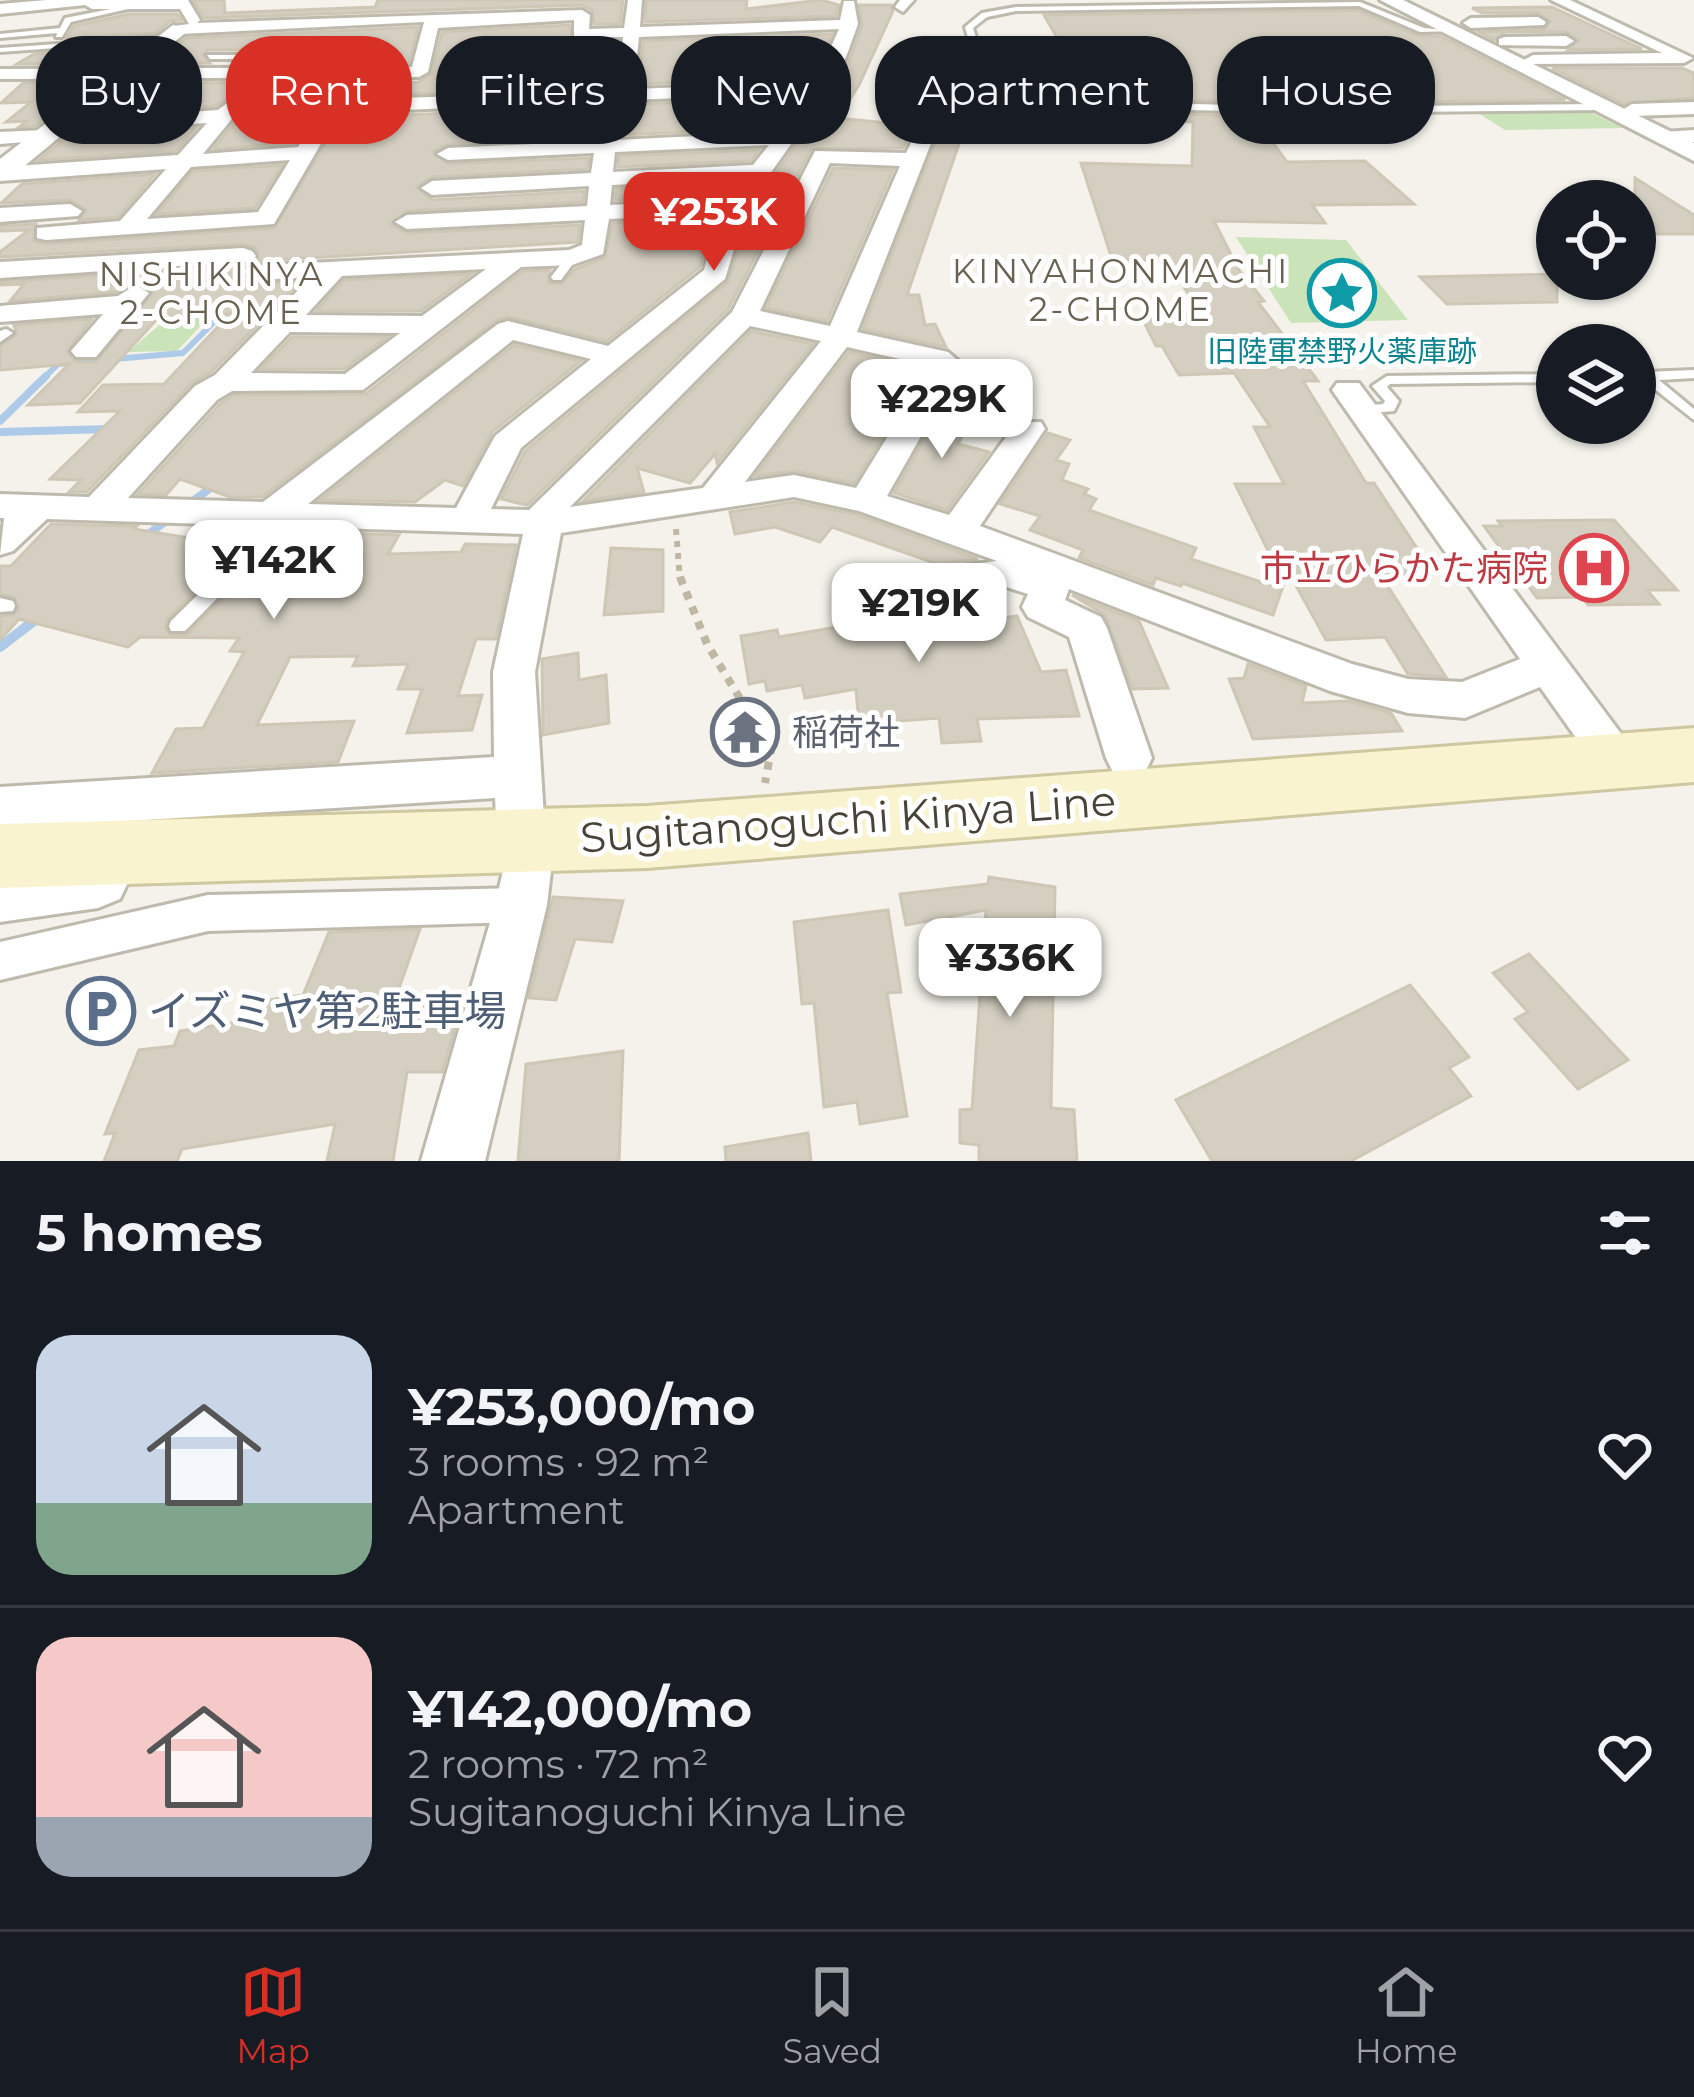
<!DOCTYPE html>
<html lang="en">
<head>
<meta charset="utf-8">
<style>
	body { margin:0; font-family:Montserrat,"Noto Sans JP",sans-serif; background:#20242c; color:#f1f3f6; height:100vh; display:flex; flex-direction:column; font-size:45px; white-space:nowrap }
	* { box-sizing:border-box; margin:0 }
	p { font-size:39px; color:#9ea1a6 }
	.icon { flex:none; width:66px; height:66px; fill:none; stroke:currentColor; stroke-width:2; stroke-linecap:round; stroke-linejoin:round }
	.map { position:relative; height:1161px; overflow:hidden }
	.panel { display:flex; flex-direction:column; background:#171b24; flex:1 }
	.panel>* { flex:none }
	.guide { position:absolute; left:36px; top:36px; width:1623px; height:108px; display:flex; gap:24px }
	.buttons { position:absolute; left:1536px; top:180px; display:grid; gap:24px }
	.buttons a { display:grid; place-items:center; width:120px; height:120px; border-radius:50%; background:#171b24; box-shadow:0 3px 9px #0004; font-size:60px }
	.price { position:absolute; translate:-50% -102px; padding:0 27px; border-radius:24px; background:#fff; color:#222; font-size:39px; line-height:78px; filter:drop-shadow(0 3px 6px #0008) }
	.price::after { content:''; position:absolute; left:50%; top:72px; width:36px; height:27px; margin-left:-18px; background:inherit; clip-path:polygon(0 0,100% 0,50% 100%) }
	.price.selected { background:#d93025; color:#fff }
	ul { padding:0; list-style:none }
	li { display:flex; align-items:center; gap:36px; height:300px; padding:0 36px }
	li+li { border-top:3px solid #363941 }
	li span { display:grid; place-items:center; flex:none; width:336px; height:240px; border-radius:36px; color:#555 }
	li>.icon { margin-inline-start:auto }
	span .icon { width:144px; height:144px; fill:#fffc; stroke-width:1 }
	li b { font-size:51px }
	h2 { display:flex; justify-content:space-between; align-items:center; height:144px; padding:0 36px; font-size:51px }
	.pill { padding:0 42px; border-radius:48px; background:#171b24; box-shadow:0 3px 9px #0004; font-size:42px; line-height:108px }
	.pill.selected { background:#d93025; color:#fff }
	.menu { display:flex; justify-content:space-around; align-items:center; height:168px; border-top:3px solid #363941; background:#171b24; font-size:33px; color:#9ea1a6 }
	.menu a { display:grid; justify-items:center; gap:6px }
	.menu .selected { color:#d93025 }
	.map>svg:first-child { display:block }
</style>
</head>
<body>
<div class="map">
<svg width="1694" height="1161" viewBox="0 0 1694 1161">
	<rect width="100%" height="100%" fill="#f4f2eb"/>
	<g fill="#cbe3b8">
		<path d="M1590 112 1623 128 1505 130 1478 113Z"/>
		<path d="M1236 237 1346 240 1408 320 1291 323Z"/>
		<path d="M256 267 177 351 128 352 173 313 201 276Z"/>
	</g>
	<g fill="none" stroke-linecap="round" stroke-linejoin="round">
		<g stroke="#aecae9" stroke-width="4.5">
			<path d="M185 53 163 85 190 88"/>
			<path d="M6 222 87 151"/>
		</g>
		<g stroke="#aecae9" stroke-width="6">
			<path d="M0 227 9 219"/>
			<path d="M43 379 58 364 183 353 227 309"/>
		</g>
		<g stroke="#aecae9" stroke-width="8">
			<path d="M0 421 46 376"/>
			<path d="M0 432 109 429"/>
			<path d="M186 506 216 484"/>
			<path d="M143 538 173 516"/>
		</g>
		<path stroke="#aecae9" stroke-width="10" d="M0 647 39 617"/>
	</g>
	<g fill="#d4cfc1" stroke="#cec7b5" stroke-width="3">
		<path d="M193 0H224L225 13 375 7 378 0H623L620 24H594L592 11 582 5 204 18Z"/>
		<path d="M646 0H747L746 9 821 0 839 5 836 16 645 22Z"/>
		<path d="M859 5H891L893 11 859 85 838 118 916 126 903 148 811 149 728 309 527 505 501 499 525 451 728 282 751 208 820 111 850 59 862 26Z"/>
		<path d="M1552 7 1642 49 1568 50 1578 40 1566 32H1505L1495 40 1479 32 1544 29 1550 21 1538 13H1482L1472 8Z"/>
		<path d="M1358 10 1418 36H1440L1565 100 1307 103 1003 95 992 41H1059L1044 15Z"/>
		<path d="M129 14H177L182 20 170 21 156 33 66 39 74 26Z"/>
		<path d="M569 25 574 41H618V42L513 51 500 62 513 69 616 58 611 86 404 94 390 106 404 115 601 106 591 137 448 144 433 152 448 164 589 158 587 169 432 177 417 187 432 200 584 191 583 202 407 211 391 224 407 233 580 225 578 242 258 261 256 248 243 244 0 257V252L29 230 0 231V226L36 224 33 241 46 244 274 228 344 113H358L366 107 333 95 235 92 216 106 175 109 188 92 178 86 152 110 94 114 132 83 419 82 432 73 442 32Z"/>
		<path d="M418 27 409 63H289L295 55 287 50H207L203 55 210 63 155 64 186 38Z"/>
		<path d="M832 34 812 78 639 84 643 41Z"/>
		<path d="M138 47 115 64H17L34 54Z"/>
		<path d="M1552 68H1682L1694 73V98L1624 104Z"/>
		<path d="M23 83H91L35 126 19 127 27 121 6 122 31 102 1 103Z"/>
		<path d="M799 98 777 128 621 135 632 104Z"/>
		<path d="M1108 112 1253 116 1287 162 1365 161 1414 204 1312 205 1325 223 1214 221 1239 270 1264 301 1258 302 1318 381H1303L1366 483H1374L1434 574H1380L1446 677 1408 674 1385 637 1326 640 1288 571 1284 583 1235 484H1284L1254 427H1270L1234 373 1179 375 1162 346H1156L1141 316 1202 314 1166 261 1112 259 1081 163 1192 166 1193 122 1110 118Z"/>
		<path d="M242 114 312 115 295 143 213 149Z"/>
		<path d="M196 128 176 151 39 160 68 136Z"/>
		<path d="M939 133 962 135 907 295H919L925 325 935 324 946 347 863 329Z"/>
		<path d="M759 150 751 161 618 167 619 156Z"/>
		<path d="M282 165 255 208 157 214 193 171Z"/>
		<path d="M833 168 893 170 827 321 766 308Z"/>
		<path d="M155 174 118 217 79 220 86 210 70 200 1 203 22 184Z"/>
		<path d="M1635 178 1694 215V234H1635Z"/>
		<path d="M733 183 726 195 615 200 616 189Z"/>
		<path d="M713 219 700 267 607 341 509 317 497 320 262 497H230L180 479 166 495 138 494 220 404 233 395 366 394 523 271 550 270 549 283 561 284 575 269 604 258 613 223Z"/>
		<path d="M242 266 240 273 255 284 300 282 212 371 192 383 87 492H69L81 480 50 479 120 411 78 412 103 385 164 384 230 314 158 318 80 403 28 405 69 364 0 370V346L17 334 14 325 92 319 67 351 76 362H96L153 292 134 281 117 292 10 301 24 284 0 285V282Z"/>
		<path d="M471 274 421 311H316L344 280Z"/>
		<path d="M1557 274V302L1447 304 1420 277Z"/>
		<path d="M751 331 813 344 717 463 715 454 690 483 637 468 644 492 583 501Z"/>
		<path d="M292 337H387L344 369H261Z"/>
		<path d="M514 345 581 361 492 432 463 486 445 480 415 502 320 500Z"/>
		<path d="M849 352 924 369 854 483 795 471 755 476Z"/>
		<path d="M945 402 976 411 958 444 989 452 947 510 894 493Z"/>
		<path d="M1048 433 1070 440 1056 460 1069 464 1062 480 1088 489 1084 494 1096 499 1089 510 1196 548 1191 559 1282 589 1273 615 1182 583 1181 586 1156 578 1153 585 1079 558 1083 550 1030 530 1040 516 1000 504Z"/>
		<path d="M794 502 858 515 978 559 937 564 832 527 820 542 775 527 735 534 730 512Z"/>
		<path d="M1614 520 1677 590H1647L1659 604 1588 605 1582 597 1537 598 1484 526H1502L1498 521Z"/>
		<path d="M51 524 137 526 134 529 208 541 219 529 257 530 168 618 165 628 171 635 188 634 289 531 399 535 388 554 461 552 465 544 516 545 496 639H476L458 696 482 695 472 730 407 733 422 689H398L408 664 353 666 358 656 290 657 257 725 354 721 338 762 152 773 176 729 203 728 244 652 230 651 239 638 140 637 128 647 19 619 0 640V616L13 615 19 608 14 597 0 594V566H11Z"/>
		<path d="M611 548 663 550V611L604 615Z"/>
		<path d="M991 593 1002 618 1017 616 1041 672 1066 670 1079 716 977 719 981 741 942 743 939 718 859 724 856 689 805 698 802 685 767 691 765 681 749 684 741 636 777 630 779 637 855 624 851 606Z"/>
		<path d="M1072 595 1139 621 1168 688 1133 689 1105 615Z"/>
		<path d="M578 653 579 680 606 675 609 723 543 735 542 659Z"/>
		<path d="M1248 664 1306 686 1302 703 1349 701 1391 713 1402 731 1253 739 1229 679 1244 678Z"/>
		<path d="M989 877 1055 887 1051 1108 1074 1110 1077 1161H979V1145L960 1143V1110L972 1109 986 910 906 925 900 894 988 884Z"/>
		<path d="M553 897 623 901 612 942 575 939 556 1000 529 998Z"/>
		<path d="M888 910 901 992 887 993 907 1116 860 1124 857 1102 824 1107 814 1003 802 1004 794 922Z"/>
		<path d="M420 929 393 1005 462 1004 442 1072H407L393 1161H327L335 1124 182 1149 177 1161H104L115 1133 105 1134 139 1050 174 1046 180 1031 256 1019 261 1001 303 995 329 932Z"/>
		<path d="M1529 954 1628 1060 1578 1089 1515 1019 1528 1012 1493 973Z"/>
		<path d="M1410 985 1469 1057 1449 1068 1471 1096 1351 1161H1212L1176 1100Z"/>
		<path d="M623 1051 619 1161H518L526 1064Z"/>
		<path d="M808 1133 811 1161H726L725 1147Z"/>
	</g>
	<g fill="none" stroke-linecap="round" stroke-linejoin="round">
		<g stroke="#bebbae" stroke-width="6">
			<g id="service">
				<path d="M1360 2 1424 28 1455 31 1420 32 1359 6 1016 11 987 17 973 28 995 99 1307 107 1601 104 1605 107 1601 110 1307 113 991 105 987 102 965 27 982 13 1016 7Z"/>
				<path d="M126 6 128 9 71 22 62 37H56L57 33 0 38V34L60 28 65 18Z"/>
				<path d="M171 36 168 40 0 52V48Z"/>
				<path d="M207 55H287L291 57 287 59H210Z"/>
				<path d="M177 90 184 92 157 122H151V118Z"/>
				<path d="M333 103 362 106 358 109 330 108Z"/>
				<path d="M568 255 578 257 561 280H553L551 277Z"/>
				<path d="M6 329 13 333 0 342V331Z"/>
				<path d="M1694 370V378L1659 380 1694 409V420L1638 376 1645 372Z"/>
				<path d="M1557 374V382L1390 384 1387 387 1399 401 1394 411 1362 414 1355 410 1362 406 1383 404 1385 401 1372 386 1387 376Z"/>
				<path d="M289 509 297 515 295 519 185 631H171L169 626 171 621 283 511Z"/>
				<path d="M0 598 13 601 15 606 13 611 0 612Z"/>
			</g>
		</g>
		<g stroke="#bebbae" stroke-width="6">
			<path id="pedestrian" d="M521 888 534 893 539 905 534 917 521 922 208 931 0 980V942L208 895Z"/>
		</g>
		<g stroke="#bebbae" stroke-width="6">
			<g id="minor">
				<path d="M47 0H188L200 20 197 23 582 10 590 15 589 29 624 28 628 0H642L640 27 840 20 844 1H854L858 24 846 57 816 109 747 206 725 279 521 448 491 509 529 510 732 312 815 151 906 153 918 129 925 127 935 133 857 332 948 352 962 364 887 496 949 515 1017 422H1041L1045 429 980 526 1352 664 1408 679 1462 682 1520 659 1332 390 1337 383H1359L1640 759 1633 773 1617 779 1601 773 1540 687 1465 718 1408 713 1330 691 1069 589 1065 600 1101 617 1107 628 1152 758 1145 772 1129 778 1113 772 1106 758 1069 637 1028 617 1022 607 1028 594 1006 587 913 598 899 594 893 584 899 574 997 561 859 511 794 497 561 533 535 672 544 818 537 833 520 840 503 833 496 818 495 798 0 829V787L494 757 493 672 523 534 47 519 13 551 0 555 4 518H0V494L89 497 195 386 215 375 311 277 257 280 244 272 248 266 569 250 582 245 585 220 407 229 395 222 407 215 587 206 589 186 432 195 421 188 432 181 591 173 594 153 448 160 437 154 448 148 595 141 598 119 610 101 404 110 394 104 404 98 615 90 622 53 513 65 504 60 513 55 615 46 622 49 623 37H574V20L438 28 428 72 419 77 0 79V69L412 67 424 22 180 34 174 32V26L189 24 180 9H92L85 5 0 14V4ZM839 29 815 82 634 89 639 37ZM808 93 779 132 616 140 618 119 629 100ZM769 145 753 165 613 172 615 152ZM830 163 900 166 830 326 760 311ZM742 178 728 199 610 205 612 185ZM719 214 704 270 608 346 508 321 498 324 263 502 128 498 217 400 232 391 363 390 521 267 572 265 603 254 609 219ZM486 269 422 316 306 315 342 276ZM750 326 821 341 703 488 570 507ZM290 332 400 333 345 374 251 373ZM513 340 591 359 495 436 456 508 308 504ZM847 347 931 366 856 488 794 475 745 482Z"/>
				<path d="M900 0H914L903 12 895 7Z"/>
				<path d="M1551 0H1570L1693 58 1684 63 1527 64 1524 60 1533 55 1662 53Z"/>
				<path d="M1538 17 1546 22 1544 25 1471 28 1463 23 1471 18Z"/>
				<path d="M1505 37 1566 36 1574 41 1566 46 1499 45V39Z"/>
				<path d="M235 97 333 100 343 106 274 224 46 240 37 238V228L120 221 166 169 0 181V167L178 155 207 123 58 132 51 130V122L218 110ZM240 109 320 111 298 147 203 154ZM290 160 258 212 147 219 191 167Z"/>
				<path d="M1694 102V114L1632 116 1622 110 1632 104Z"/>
				<path d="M45 130 52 132V140L0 144V132Z"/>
				<path d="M1694 130V142L1663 144 1653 138 1663 132Z"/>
				<path d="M70 204 82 211 78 216 0 222V208Z"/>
				<path d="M243 248 252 251 256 256 252 261 0 278V262Z"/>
				<path d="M136 285 149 293 96 357H76L71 351 103 314 0 322V306L118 296Z"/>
				<path d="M525 847 543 854 551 871 547 905 485 1161H421L495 905 507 854Z"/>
			</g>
		</g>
		<g stroke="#bebbae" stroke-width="6">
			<g id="tertiary">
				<path d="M1380 0H1403L1694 143V161Z"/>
				<path d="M173 25 190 29 10 178 0 180V159Z"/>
				<path d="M98 848 120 857 130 878 120 899 98 908 0 922V862Z"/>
			</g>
		</g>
		<g stroke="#cec79f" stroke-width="6">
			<path id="secondary" d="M1694 728V782L647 868 0 888V824L647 806Z"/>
		</g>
		<path stroke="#bfb7a1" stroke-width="3" stroke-dasharray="3 3" stroke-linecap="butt" d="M1316 51 1323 58"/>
		<path stroke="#bfb7a1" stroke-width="6" stroke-dasharray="6 6" stroke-linecap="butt" d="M676 529 680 580"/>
		<path stroke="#bfb7a1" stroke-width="8" stroke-dasharray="8 8" stroke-linecap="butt" d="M680 577 707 644 771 750 765 783"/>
		<use href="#service" fill="#fff" fill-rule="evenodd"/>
		<use href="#pedestrian" fill="#fff" fill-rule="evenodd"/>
		<use href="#minor" fill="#fff" fill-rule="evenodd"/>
		<use href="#tertiary" fill="#fff" fill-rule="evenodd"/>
		<use href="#secondary" fill="#f9f4cf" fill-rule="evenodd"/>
	</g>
	<defs>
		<g id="sight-ring" transform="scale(3.45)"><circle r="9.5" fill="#fff" stroke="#0f9aa8" stroke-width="1.5"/><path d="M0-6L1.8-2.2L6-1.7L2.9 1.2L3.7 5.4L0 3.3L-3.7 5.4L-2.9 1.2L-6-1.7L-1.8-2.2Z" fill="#0f9aa8"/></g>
		<g id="hospital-ring" transform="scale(3.45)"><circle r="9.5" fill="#fff" stroke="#e0444e" stroke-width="1.5"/><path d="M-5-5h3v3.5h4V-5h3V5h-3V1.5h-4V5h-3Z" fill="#e0444e"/></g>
		<g id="temple-ring" transform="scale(3.45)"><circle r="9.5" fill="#fff" stroke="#6b7280" stroke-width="1.5"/><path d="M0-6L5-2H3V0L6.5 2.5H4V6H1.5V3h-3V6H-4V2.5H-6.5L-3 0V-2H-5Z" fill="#6b7280"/></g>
		<g id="parking-ring" transform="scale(3.45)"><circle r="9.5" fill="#fff" stroke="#5c6f8a" stroke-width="1.5"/><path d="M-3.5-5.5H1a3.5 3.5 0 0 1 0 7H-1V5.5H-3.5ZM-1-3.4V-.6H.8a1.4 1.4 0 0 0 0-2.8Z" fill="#5c6f8a"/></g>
	</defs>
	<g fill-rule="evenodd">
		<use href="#sight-ring" x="1342" y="293"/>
		<use href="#hospital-ring" x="1594" y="568"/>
		<use href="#temple-ring" x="745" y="732"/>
		<use href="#parking-ring" x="101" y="1011"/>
	</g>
	<g text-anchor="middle" stroke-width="10" stroke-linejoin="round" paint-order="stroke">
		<g font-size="30" fill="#0d838f" stroke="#fff">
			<text x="1342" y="362">旧陸軍禁野火薬庫跡</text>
		</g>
		<g font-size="33" letter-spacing="3" fill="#696252" stroke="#fff">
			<text x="1121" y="283">KINYAHONMACHI<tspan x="1121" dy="38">2-CHOME</tspan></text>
			<text x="212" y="286">NISHIKINYA<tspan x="212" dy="38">2-CHOME</tspan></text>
		</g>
		<g font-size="36" fill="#be3a42" stroke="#fff" text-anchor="end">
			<text x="1548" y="581">市立ひらかた病院</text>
		</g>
		<g font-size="36" fill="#5b616d" stroke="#fff" text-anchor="start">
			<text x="792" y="745">稲荷社</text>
		</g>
		<g font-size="42" fill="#474339" stroke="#fff">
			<text transform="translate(848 819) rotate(-4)" y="15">Sugitanoguchi Kinya Line</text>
		</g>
		<g font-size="42" fill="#4e5e75" stroke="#fff" text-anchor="start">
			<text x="148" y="1026">イズミヤ第2駐車場</text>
		</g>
	</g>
</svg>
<div class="buttons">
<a><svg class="icon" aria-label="locate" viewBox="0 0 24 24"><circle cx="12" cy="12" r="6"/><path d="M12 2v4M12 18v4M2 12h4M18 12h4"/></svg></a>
<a><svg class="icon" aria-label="layers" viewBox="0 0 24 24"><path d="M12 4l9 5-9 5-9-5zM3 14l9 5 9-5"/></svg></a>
</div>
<b class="price selected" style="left:714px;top:274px">¥253K</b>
<b class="price" style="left:942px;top:461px">¥229K</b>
<b class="price" style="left:274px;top:622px">¥142K</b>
<b class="price" style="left:919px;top:665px">¥219K</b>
<b class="price" style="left:1010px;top:1020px">¥336K</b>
<div class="guide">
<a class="pill">Buy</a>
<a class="pill selected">Rent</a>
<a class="pill">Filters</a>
<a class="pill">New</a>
<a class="pill">Apartment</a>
<a class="pill">House</a>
</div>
</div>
<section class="panel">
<h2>5 homes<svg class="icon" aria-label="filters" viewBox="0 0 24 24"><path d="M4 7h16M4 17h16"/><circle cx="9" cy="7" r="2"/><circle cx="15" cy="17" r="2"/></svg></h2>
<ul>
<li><span style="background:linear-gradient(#c9d6e8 70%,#7fa58c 0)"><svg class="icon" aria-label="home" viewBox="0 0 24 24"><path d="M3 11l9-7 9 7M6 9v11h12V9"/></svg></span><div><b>¥253,000/mo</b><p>3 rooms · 92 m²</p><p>Apartment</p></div><svg class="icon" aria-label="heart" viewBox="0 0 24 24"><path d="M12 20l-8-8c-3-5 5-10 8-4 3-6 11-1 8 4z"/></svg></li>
<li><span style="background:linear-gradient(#f6c9c9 75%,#9aa5b1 0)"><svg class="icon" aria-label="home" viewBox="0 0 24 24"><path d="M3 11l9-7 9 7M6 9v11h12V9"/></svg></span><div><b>¥142,000/mo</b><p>2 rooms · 72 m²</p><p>Sugitanoguchi Kinya Line</p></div><svg class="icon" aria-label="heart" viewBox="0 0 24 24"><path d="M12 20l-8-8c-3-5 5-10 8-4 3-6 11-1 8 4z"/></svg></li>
</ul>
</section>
<nav class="menu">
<a class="selected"><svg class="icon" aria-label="map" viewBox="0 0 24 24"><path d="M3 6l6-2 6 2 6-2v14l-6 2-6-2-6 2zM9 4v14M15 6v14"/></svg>Map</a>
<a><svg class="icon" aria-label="saved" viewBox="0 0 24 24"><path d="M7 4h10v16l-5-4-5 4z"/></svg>Saved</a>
<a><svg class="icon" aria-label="home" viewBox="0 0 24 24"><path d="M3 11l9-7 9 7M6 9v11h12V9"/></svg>Home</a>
</nav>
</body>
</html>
